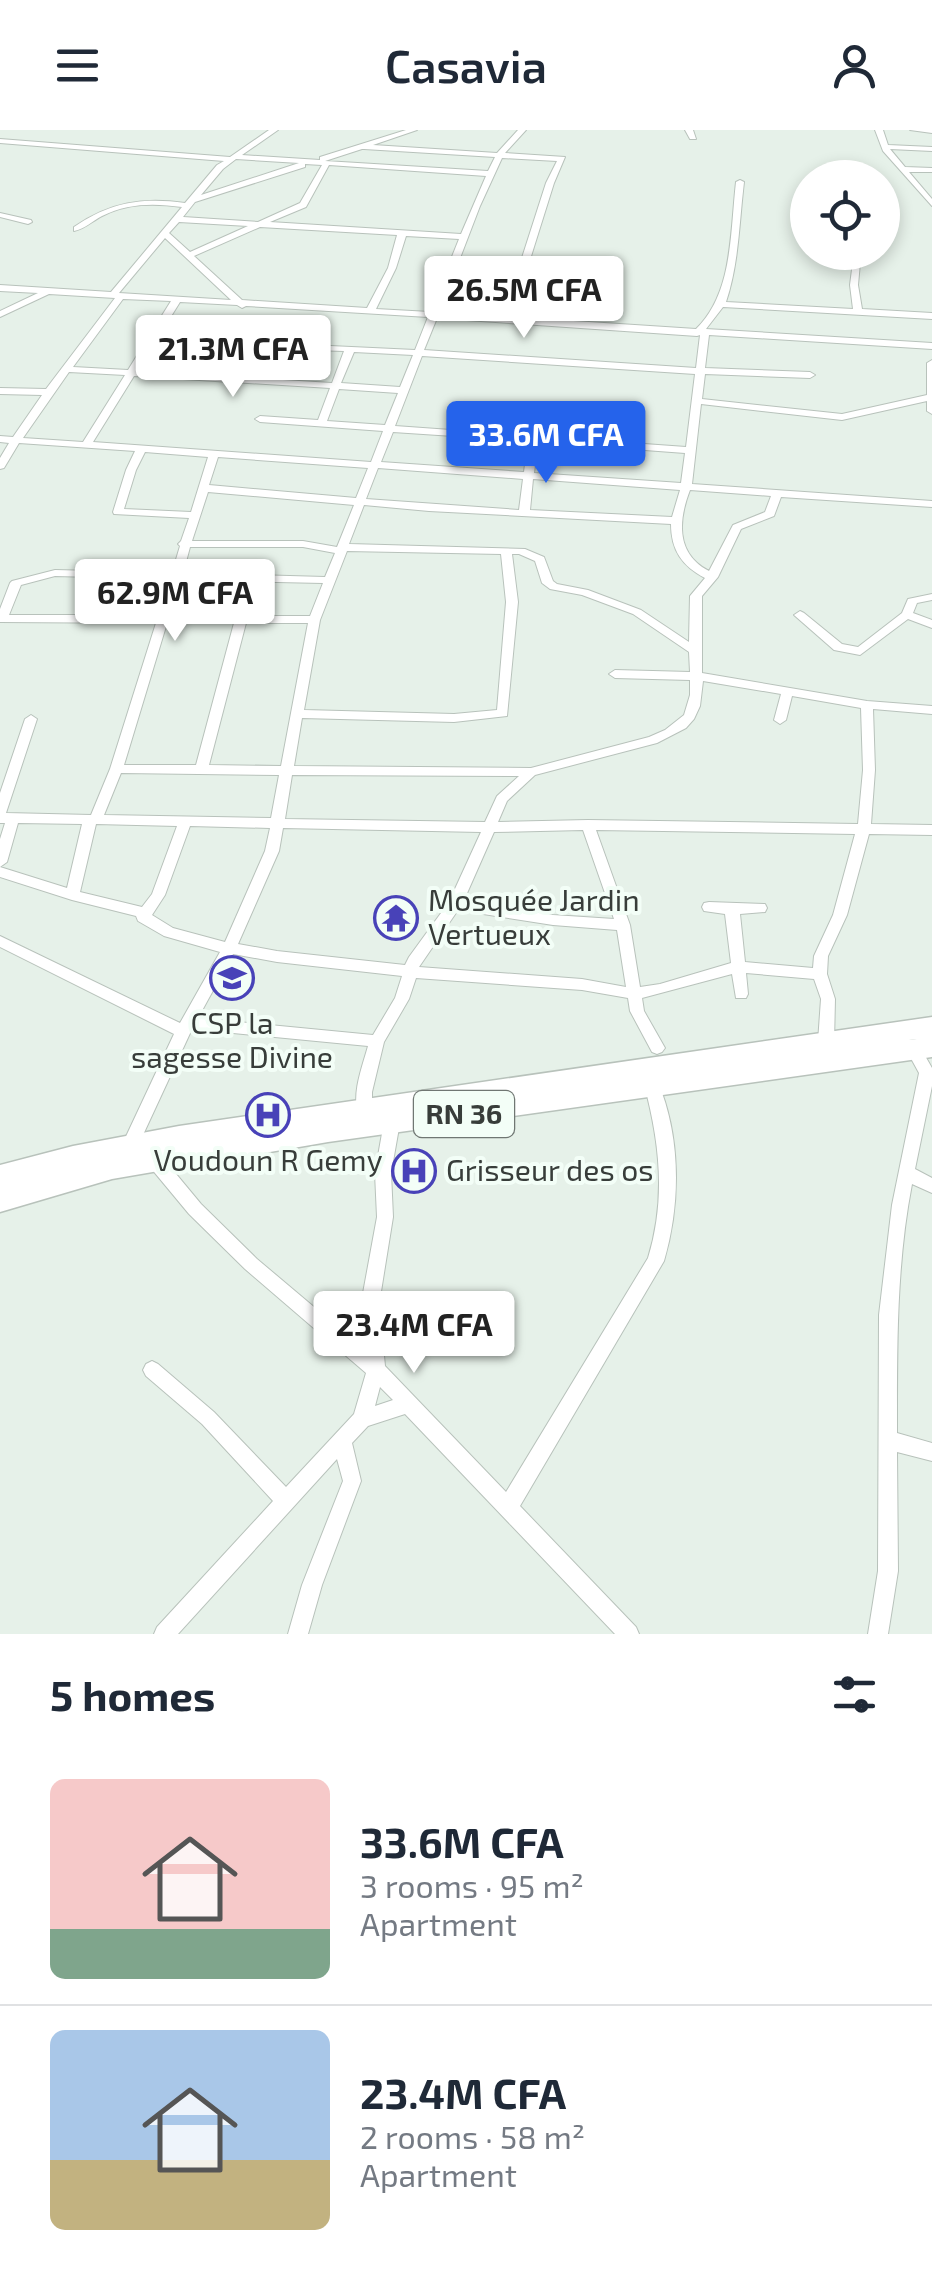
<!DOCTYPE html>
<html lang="en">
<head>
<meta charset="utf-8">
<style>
	body { margin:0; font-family:"Exo 2",sans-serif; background:#f2f2f3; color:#1f2937; height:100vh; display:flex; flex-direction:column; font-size:38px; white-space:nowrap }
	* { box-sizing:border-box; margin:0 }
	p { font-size:32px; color:#747a83 }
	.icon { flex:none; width:55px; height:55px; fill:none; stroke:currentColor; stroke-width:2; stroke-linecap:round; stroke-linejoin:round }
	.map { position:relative; height:1504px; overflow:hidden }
	.details { display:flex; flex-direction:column; background:#fff; flex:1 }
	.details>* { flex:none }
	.tools { position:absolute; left:790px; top:30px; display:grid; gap:20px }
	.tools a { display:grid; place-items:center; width:110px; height:110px; border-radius:50%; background:#fff; box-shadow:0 5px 15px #0003; font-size:50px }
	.price { position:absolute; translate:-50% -85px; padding:0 22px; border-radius:10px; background:#fff; color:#222; font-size:32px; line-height:65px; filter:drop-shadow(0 2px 5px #0008) }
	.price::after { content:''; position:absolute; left:50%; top:60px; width:30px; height:22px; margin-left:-15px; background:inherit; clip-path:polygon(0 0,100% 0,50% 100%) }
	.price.current { background:#2563eb; color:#fff }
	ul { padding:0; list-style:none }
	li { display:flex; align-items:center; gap:30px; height:250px; padding:0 50px }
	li+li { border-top:2px solid #e0e1e3 }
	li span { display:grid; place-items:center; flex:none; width:280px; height:200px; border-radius:15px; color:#555 }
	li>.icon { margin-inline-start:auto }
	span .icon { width:120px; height:120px; fill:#fffc; stroke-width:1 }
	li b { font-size:42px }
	h2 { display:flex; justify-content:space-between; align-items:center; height:120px; padding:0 50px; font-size:42px }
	header { display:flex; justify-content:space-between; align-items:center; height:130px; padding:0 50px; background:#fff; font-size:45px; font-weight:600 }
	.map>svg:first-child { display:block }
</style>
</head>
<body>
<header><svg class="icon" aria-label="menu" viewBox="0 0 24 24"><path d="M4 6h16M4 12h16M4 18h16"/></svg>Casavia<svg class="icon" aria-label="person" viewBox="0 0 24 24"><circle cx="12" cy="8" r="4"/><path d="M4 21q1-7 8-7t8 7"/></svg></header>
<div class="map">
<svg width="932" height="1504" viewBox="0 0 932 1504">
	<rect width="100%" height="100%" fill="#e6f1e9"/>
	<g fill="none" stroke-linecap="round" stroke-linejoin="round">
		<g stroke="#b8c2bb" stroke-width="2">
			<g id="minor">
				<path d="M269 0H278L242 25 320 30V27L406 0H417L373 15 497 23 518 0H526L505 23 565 27 554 53 512 187 696 199C733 163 730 104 736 52L740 50 744 52C739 93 739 133 726 172L853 179 850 155 854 124 861 122 858 155 862 179 932 183V189L723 177 706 199 932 213V219L709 205 705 238 810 242 815 245 810 248 705 244 702 269 842 284 927 265V233L932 230V284L927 281V271L842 290 701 274 692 354 932 371V377L781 367 774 386 741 399 718 447 702 466V543L867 571 932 576V584L873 579 875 640 871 694 932 695V705L869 704 847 785 828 826 827 844 835 869 834 912 831 916 826 918 821 916 818 912 821 869 814 849 746 843 748 864 746 868H736L732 844 642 868 644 881 665 918 662 922 657 924 652 922 630 881 628 868 582 860 416 848 409 869 384 912 372 962V979L370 984 364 986 358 984C352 962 362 938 368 916L192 899 136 1020 130 1022 124 1020 122 1015 174 904 0 817V806L180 893 220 822 164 806 138 791 136 786 72 770 0 747V737L67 758 82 694 18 693 7 732 0 737V709L5 693H0V663L25 589 31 585 37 589 6 683 91 685 110 639 156 493 0 492V479L10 453 12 451 55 440 172 443 180 416 178 414 181 411 189 388 114 384 113 382 126 340 135 321 19 313 4 338 0 339V328L9 313 0 312V306L13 307 42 265 0 264V258L46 259 115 168 49 164 0 187V181L38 163 0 161V155L111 162 182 77C154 73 128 73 102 86 92 91 85 99 74 101V97C110 72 143 67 185 73L217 35 224 31 0 13V9L230 27ZM362 19H364L495 27 488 41 325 31ZM502 28 557 31 546 53 503 187 439 183 480 76ZM236 29 299 33 201 65 223 39ZM305 34 322 35 300 73 258 92 183 87 195 72 305 37ZM329 35 486 46 461 104 270 92 306 77ZM179 92 248 96 190 122 169 103ZM260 97 397 105 388 138 367 178 242 170 194 126ZM406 106 459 109 430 182 376 179 396 138ZM165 108 231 170 119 163ZM123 169 171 171 128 240 73 237ZM180 172 237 175 242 178 246 176 428 187 415 220 309 215 307 217 312 220 344 221 332 253 137 241ZM437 188 697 206 700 205 696 238 424 220ZM354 222 413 225 400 257 341 253ZM422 226 695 244 686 317 395 296ZM69 242 125 245 83 312 23 308ZM134 246 330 258 318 290 260 286 255 289 260 292 383 301 371 332 93 312ZM339 259 398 263 385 295 327 291ZM393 302 528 311 524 342 381 332ZM538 312 685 323 681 353 534 343ZM145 322 208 327 191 382 124 379 136 340ZM218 327 368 338 356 368 209 355ZM378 338 523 349 519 380 366 369ZM533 349 680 360 672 387 530 380ZM690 360 771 366 765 382 733 395 709 441C676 424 678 391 690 360ZM208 362 354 375 337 417 303 411H192ZM364 375 429 381 671 394C671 420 682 436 705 448L690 466 689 512 641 480 588 460 557 454 553 451 544 427 525 419 349 414ZM190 417H303L335 423 325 447 183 443ZM347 421 501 424 506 472 497 580 454 584 304 580 320 490ZM512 424H519L535 431 542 453 550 459 582 465 633 484 689 522 690 542 615 540 609 544 615 548 690 550V565L684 585 665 600 649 607 531 638 294 636 302 588 454 592 507 586 518 472ZM55 446 169 449 158 485H9L21 455ZM181 450 323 453 310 486H169ZM167 493H234L196 635H124ZM246 493H308L281 636 209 635ZM703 551 781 564 774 590 780 594 786 590 792 566 861 578 863 640 858 694 588 690 498 692 507 671 535 645 657 613 686 598 694 589 700 576ZM121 643 279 645 271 688 104 685ZM292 645 519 646 497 666 485 692 285 689ZM96 694 177 696 152 764 142 777 80 762ZM190 696 270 698 265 721 225 812 173 798 152 785 165 765ZM283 698 481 702 449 772 409 827 405 835 277 821 238 814 279 721ZM583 700 614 789 553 785 464 770 494 702ZM596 700 855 704 833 785 814 826 813 838 745 832 740 784 765 782 767 778 765 774 709 772 704 773 702 777 704 781 725 784 731 833 660 854 640 857 630 795ZM458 780 553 795 617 800 626 857 582 849 419 837ZM233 824 277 832 402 846 395 868 373 905 198 888Z"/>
				<path d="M685 0H693L696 9H690Z"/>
				<path d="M875 0H883L888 15 932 17V21L890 19 905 37 932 38V42H909L932 69V76L883 21Z"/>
				<path d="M910 0H932V3Z"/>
				<path d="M0 83 31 90 32 92 28 94 0 87Z"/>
				<path d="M932 464V470L917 473 913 483 932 490V498L908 489 860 525 834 520 794 485 800 481 804 483 842 514 858 517 902 483 908 469Z"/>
				<path d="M915 915 920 917 932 938V956L915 1039 932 1048V1063L912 1054C896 1136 897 1220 897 1303L932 1313V1331L897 1322 898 1441 888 1504H868L878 1441 879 1185 892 1075 919 943 907 921 910 917Z"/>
				<path d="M652 948 657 950C681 1006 681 1073 664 1131L520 1376 636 1497 639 1504H615L405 1284 368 1296 352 1313 361 1351 322 1455 308 1504H288L302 1455 343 1351 337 1329 178 1504H154L157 1497 273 1371 202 1294 146 1246 143 1240 146 1234 152 1231 158 1234 214 1282 286 1357 354 1284 366 1243 245 1139 189 1084 150 1037 148 1032 150 1027 156 1025 162 1027 201 1074 257 1129 365 1220 361 1174 377 1087 375 1043 384 992 386 987 392 985 398 987 400 992 391 1043 393 1087 379 1174 385 1236 506 1362 648 1128C666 1070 660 1013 644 954L647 950ZM380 1257 393 1270 375 1276Z"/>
			</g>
		</g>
		<g stroke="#b8c2bb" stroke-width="3">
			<path id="primary" d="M932 887V907L909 910 932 907V927L328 1012 112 1049 0 1082V1035L73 1016 179 996Z"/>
		</g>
		<use href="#minor" fill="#fff" fill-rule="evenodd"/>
		<use href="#primary" fill="#fff" fill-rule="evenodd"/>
	</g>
	<defs>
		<g id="temple-ring" transform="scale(2.25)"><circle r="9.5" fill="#f3fef7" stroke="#4842b8" stroke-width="1.5"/><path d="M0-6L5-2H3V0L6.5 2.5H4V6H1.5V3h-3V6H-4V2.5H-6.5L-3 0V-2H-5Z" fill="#4842b8"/></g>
		<g id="school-ring" transform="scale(2.25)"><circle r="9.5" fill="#f3fef7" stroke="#4842b8" stroke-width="1.5"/><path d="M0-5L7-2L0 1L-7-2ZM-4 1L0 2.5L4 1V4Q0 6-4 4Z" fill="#4842b8"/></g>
		<g id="hospital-ring" transform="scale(2.25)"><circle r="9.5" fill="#f3fef7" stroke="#4842b8" stroke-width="1.5"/><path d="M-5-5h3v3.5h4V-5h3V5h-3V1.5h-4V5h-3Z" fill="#4842b8"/></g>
	</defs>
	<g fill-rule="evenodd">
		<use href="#temple-ring" x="396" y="788"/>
		<use href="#school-ring" x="232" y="848"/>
		<use href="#hospital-ring" x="268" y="985"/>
		<use href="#hospital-ring" x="414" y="1041"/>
	</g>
	<g text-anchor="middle" stroke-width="8" stroke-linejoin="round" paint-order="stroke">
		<rect fill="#f3fef7" stroke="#707773" stroke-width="2.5" x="414" y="961" width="100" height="46" rx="8"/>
		<g font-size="28" font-weight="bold" fill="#383d3a">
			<text x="464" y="994">RN 36</text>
		</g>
		<g font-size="30" fill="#383d3a" stroke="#f3fef7" text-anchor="start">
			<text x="428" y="781">Mosquée Jardin<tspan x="428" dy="34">Vertueux</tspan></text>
			<text x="232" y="904" text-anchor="middle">CSP la<tspan x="232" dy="34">sagesse Divine</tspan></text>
			<text x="268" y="1041" text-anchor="middle">Voudoun R Gemy</text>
			<text x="446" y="1051">Grisseur des os</text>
		</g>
	</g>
</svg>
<div class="tools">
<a><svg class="icon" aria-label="locate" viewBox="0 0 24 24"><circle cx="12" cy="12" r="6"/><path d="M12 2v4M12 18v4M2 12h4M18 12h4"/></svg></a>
</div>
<b class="price" style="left:524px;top:211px">26.5M CFA</b>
<b class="price" style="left:233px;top:270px">21.3M CFA</b>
<b class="price current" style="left:546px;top:356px">33.6M CFA</b>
<b class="price" style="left:175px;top:514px">62.9M CFA</b>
<b class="price" style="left:414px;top:1246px">23.4M CFA</b>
</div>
<section class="details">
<h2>5 homes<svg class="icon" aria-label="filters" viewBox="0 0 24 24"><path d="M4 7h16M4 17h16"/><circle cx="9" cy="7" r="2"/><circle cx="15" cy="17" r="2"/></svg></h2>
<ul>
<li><span style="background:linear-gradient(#f6c9c9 75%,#7fa58c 0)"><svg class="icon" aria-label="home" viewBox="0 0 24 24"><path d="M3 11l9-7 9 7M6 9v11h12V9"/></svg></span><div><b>33.6M CFA</b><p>3 rooms · 95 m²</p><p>Apartment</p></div></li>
<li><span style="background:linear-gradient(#a9c7e8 65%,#c2b280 0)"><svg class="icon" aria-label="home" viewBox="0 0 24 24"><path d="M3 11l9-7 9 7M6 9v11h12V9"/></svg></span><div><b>23.4M CFA</b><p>2 rooms · 58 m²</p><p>Apartment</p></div></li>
</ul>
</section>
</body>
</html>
